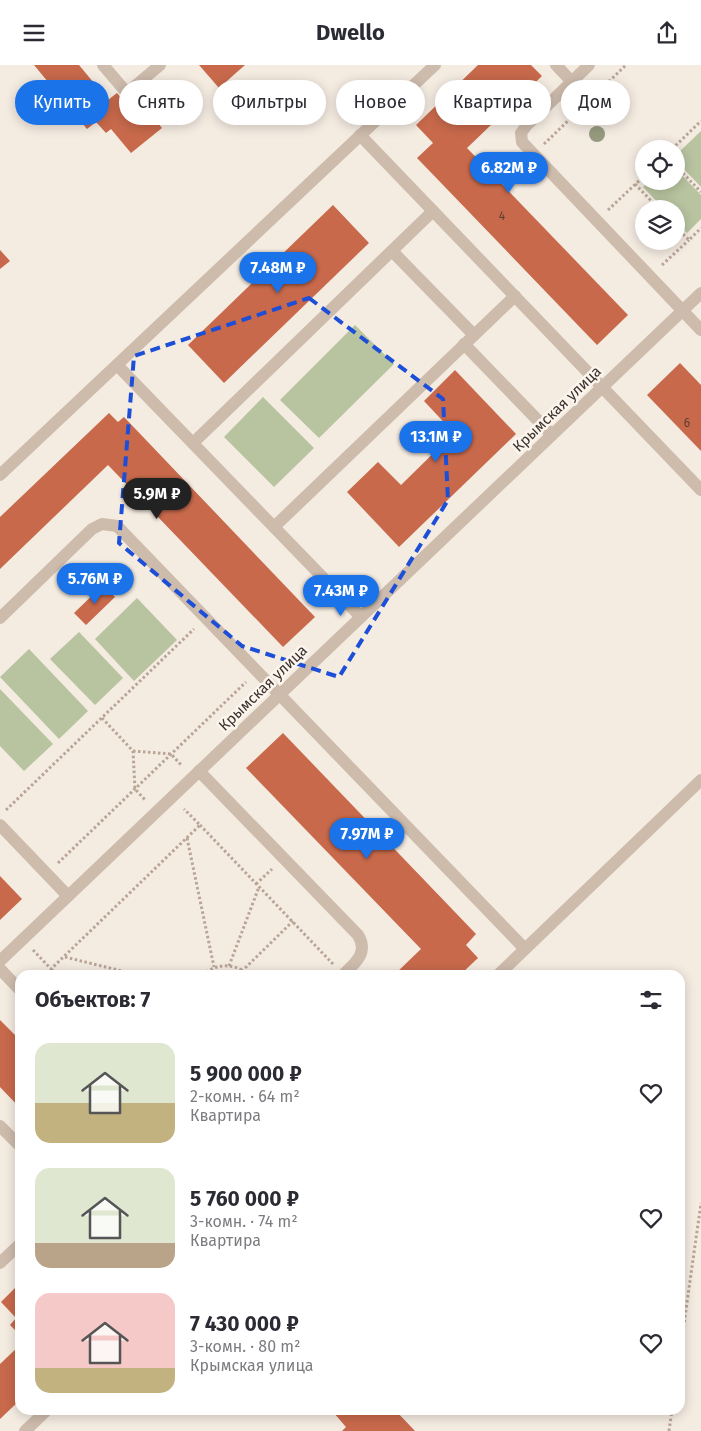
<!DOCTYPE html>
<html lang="ru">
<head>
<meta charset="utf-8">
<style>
	body { margin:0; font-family:"Fira Sans",sans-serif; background:#f2f2f3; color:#2b2b33; height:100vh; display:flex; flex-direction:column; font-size:19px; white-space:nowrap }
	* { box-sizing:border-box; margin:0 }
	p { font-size:16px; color:#7c7c81 }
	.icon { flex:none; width:28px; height:28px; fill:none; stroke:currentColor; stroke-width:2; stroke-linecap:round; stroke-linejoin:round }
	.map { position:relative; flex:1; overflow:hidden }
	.side { position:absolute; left:15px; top:905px; width:670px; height:445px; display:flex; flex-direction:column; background:#fff; border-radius:15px; box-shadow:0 2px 12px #0003 }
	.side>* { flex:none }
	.banner { position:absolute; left:15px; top:15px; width:671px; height:45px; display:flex; gap:10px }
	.tools { position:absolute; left:635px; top:75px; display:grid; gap:10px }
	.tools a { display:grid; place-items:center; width:50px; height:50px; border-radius:50%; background:#fff; box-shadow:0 2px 12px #0003; font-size:25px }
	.price { position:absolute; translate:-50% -42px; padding:0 11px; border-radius:18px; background:#1a73e8; color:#fff; font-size:16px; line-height:32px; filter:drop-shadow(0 1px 2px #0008) }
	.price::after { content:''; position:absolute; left:50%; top:30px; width:15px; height:11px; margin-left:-8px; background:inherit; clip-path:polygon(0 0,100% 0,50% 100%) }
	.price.current { background:#222; color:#fff }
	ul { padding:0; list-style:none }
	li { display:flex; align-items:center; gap:15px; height:125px; padding:0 20px }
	li span { display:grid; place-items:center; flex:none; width:140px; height:100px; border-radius:15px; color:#555 }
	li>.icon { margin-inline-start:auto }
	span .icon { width:60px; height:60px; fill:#fffc; stroke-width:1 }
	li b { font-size:21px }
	h2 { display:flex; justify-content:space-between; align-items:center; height:60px; padding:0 20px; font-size:21px }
	.chip { padding:0 18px; border-radius:22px; background:#fff; box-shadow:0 2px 12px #0003; font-size:18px; line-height:45px }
	.chip.current { background:#1a73e8; color:#fff }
	header { display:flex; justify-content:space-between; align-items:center; height:65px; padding:0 20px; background:#fff; font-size:22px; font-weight:700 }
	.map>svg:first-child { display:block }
</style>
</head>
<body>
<header><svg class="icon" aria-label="menu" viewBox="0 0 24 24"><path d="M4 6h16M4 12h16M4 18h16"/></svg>Dwello<svg class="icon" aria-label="share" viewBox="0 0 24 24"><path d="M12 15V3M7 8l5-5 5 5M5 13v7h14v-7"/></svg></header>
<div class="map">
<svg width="701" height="1366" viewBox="0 0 701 1366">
	<rect width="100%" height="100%" fill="#f4ebe1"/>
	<g fill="#b8c4a0">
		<path d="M701 66V122L676 96V90Z"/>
		<path d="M676 104 701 130V154L687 168 676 157V144H664L643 122 649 116H676Z"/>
		<path d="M355 260 394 299 319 373 280 335Z"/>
		<path d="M263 332 314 383 274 422 224 372Z"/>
		<path d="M137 533 177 575 134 616 95 574Z"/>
		<path d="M79 567 123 613 95 640 50 594Z"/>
		<path d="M29 584 88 646 59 674 0 612Z"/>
		<path d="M0 624 53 679 24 706 0 681Z"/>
	</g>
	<g fill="#c8694b">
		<path d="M34 0H79L108 35 117 28 128 42 138 34 162 63 131 88 111 64 106 68 96 57 87 64Z"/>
		<path d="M199 0H245L219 23Z"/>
		<path d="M478 0H531L542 11 467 83 628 250 597 280 417 93 433 78 416 60Z"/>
		<path d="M333 140 369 178 224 318 188 280Z"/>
		<path d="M0 185 10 196 0 204Z"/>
		<path d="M680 298 701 320V386L647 330Z"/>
		<path d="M455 305 516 369 399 482 347 427 378 397 401 420 454 368 424 336Z"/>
		<path d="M109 348 118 357 124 352 315 552 283 582 108 400 0 504V452Z"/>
		<path d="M103 520 115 532 86 560 74 548Z"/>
		<path d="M283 668 476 869 466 880 478 893 460 910H394L421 884 246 703Z"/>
		<path d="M0 811 22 834 0 855Z"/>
		<path d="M0 955 20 975V1043L0 1022Z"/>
		<path d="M20 1218V1270L10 1260 16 1253 1 1237Z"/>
		<path d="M20 1280V1335L0 1354V1299Z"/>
		<path d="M335 1345H395L415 1366H342L346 1362 333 1347Z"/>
	</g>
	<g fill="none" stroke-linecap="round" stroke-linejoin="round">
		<g stroke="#b9a596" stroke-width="3" stroke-dasharray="2.5 2.5" stroke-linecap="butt">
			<path d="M544 79 626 0"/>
			<path d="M672 84 701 56"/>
			<path d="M676 101 701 127"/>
			<path d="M635 119 659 144"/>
			<path d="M608 145 644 111"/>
			<path d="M676 162 689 175 701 163"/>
			<path d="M662 200 689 175"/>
			<path d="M102 653 133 686 135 724 146 736"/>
			<path d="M133 686 171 689 182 701"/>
			<path d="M6 745 194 564"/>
			<path d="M200 760 333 899"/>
			<path d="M187 773 214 902"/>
			<path d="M58 798 246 617"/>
			<path d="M256 819 272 804"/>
			<path d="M33 885 51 904 200 760 184 744"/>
			<path d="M65 892 138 910"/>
			<path d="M229 901 259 822"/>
			<path d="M51 904 57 910"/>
			<path d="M202 910C215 900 228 898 242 905"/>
			<path d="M238 910 293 856"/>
			<path d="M680 1287 701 1138"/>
			<path d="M669 1366 672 1345"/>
		</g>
		<g stroke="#cdbbac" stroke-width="12">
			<path d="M103 0 127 28 160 0"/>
			<path d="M556 0 572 17"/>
			<path d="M589 0 527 60 521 68 522 77 701 265"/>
			<path d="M360 70 701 425"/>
			<path d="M392 186 474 270"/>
			<path d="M464 279 552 370"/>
			<path d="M117 300 361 552"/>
			<path d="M193 378 433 146"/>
			<path d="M0 410 435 0"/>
			<path d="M274 462 515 231"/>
			<path d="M0 553 92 464 102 459 117 461 525 884"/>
			<path d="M199 706 358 870C369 888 355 898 343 910"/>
			<path d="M0 760 68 831"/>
			<path d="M0 904 20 925"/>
			<path d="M498 910 701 715"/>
			<path d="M0 1061 20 1081"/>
			<path d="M0 1198 20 1179"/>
			<path d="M25 1366 47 1345"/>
		</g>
		<path stroke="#cdbbac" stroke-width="12" d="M0 896 701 228"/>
	</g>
	<circle fill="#969b7f" cx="597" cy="69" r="8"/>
	<path fill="none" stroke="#1d4ed8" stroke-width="4" stroke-dasharray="10 6" stroke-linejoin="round" d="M309 233 443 334 448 435 339 612 242 581 119 478 134 291Z"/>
	<g text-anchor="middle" stroke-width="5" stroke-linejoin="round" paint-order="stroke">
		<g font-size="12" fill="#5e3e33">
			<text x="502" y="155">4</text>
			<text x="687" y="362">6</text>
		</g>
		<g font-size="15" fill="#3b302b" stroke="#fbf5ee">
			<text transform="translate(557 344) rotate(-44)" y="5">Крымская улица</text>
			<text transform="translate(263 623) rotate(-44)" y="5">Крымская улица</text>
		</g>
	</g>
</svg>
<div class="tools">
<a><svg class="icon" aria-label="locate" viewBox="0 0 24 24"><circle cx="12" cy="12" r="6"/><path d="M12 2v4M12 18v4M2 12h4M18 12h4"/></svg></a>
<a><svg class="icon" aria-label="layers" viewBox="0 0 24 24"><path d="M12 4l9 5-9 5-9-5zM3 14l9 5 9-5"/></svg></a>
</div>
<b class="price" style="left:509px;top:129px">6.82M ₽</b>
<b class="price" style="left:278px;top:229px">7.48M ₽</b>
<b class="price" style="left:436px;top:398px">13.1M ₽</b>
<b class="price current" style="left:157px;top:455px">5.9M ₽</b>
<b class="price" style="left:95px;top:540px">5.76M ₽</b>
<b class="price" style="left:341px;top:552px">7.43M ₽</b>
<b class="price" style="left:367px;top:795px">7.97M ₽</b>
<div class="banner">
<a class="chip current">Купить</a>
<a class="chip">Снять</a>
<a class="chip">Фильтры</a>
<a class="chip">Новое</a>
<a class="chip">Квартира</a>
<a class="chip">Дом</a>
</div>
<section class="side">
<h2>Объектов: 7<svg class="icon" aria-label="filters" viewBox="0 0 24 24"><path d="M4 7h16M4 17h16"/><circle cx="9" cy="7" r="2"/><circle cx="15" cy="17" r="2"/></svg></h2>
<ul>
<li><span style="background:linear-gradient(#dfe7d0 60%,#c2b280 0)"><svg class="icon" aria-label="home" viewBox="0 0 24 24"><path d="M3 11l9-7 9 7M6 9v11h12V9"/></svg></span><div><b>5 900 000 ₽</b><p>2-комн. · 64 m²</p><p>Квартира</p></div><svg class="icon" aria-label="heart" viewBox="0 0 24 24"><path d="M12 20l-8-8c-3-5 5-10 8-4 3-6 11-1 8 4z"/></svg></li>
<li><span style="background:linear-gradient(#dfe7d0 75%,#b9a48a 0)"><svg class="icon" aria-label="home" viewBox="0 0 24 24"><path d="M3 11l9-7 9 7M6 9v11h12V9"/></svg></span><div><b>5 760 000 ₽</b><p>3-комн. · 74 m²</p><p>Квартира</p></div><svg class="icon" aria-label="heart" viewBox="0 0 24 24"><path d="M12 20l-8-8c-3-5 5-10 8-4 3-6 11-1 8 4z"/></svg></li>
<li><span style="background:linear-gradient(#f6c9c9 75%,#c2b280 0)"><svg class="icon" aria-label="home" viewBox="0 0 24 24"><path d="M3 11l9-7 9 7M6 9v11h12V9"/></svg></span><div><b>7 430 000 ₽</b><p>3-комн. · 80 m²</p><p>Крымская улица</p></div><svg class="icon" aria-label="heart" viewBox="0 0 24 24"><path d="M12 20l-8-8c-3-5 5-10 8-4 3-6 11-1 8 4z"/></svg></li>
</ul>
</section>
</div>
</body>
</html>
